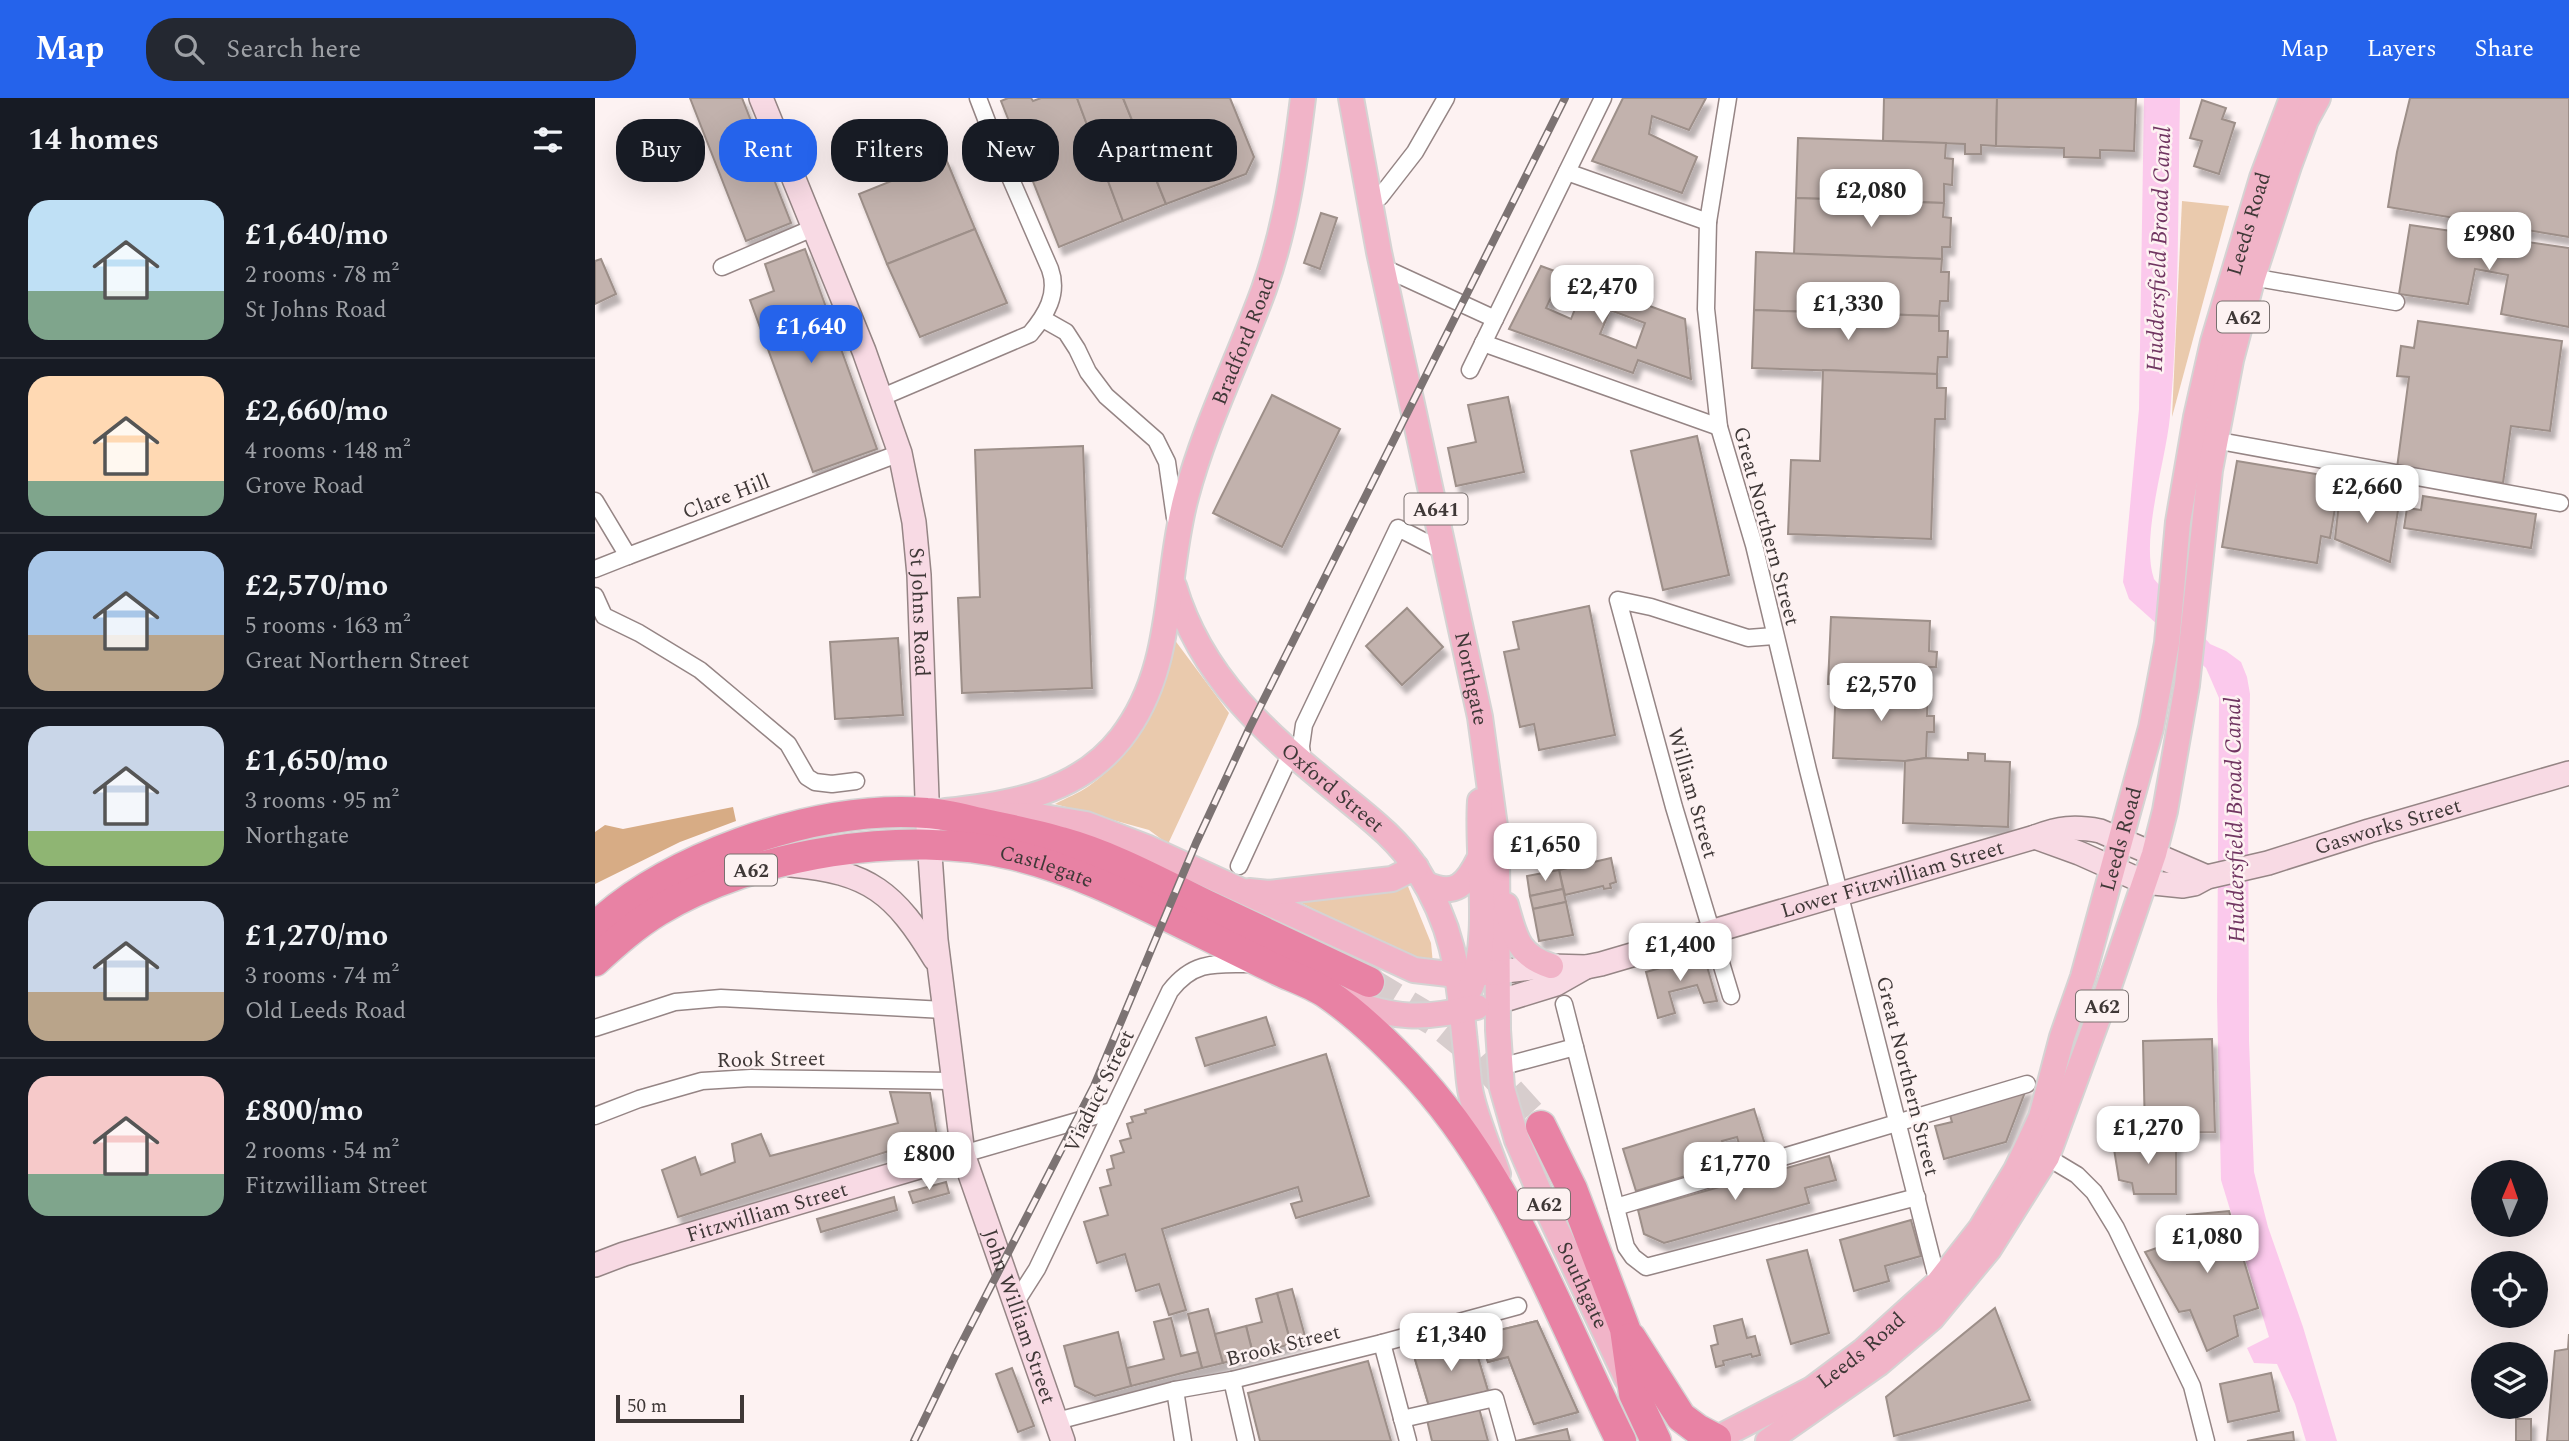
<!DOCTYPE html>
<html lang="en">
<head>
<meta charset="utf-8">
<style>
	body { margin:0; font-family:Spectral,serif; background:#242831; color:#f1f3f6; height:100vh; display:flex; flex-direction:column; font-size:26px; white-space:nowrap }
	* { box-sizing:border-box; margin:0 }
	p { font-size:23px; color:#9ea1a6 }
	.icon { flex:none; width:38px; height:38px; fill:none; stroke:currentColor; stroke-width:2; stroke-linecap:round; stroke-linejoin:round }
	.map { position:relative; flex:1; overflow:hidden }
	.details { display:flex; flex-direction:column; background:#171b24; width:595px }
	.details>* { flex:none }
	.hud { position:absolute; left:21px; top:21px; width:665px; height:63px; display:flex; gap:14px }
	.needle { width:46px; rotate:2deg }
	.buttons { position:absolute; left:1876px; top:1062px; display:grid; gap:14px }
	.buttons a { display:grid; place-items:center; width:77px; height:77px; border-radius:50%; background:#171b24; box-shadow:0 7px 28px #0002; font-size:35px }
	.scale { position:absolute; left:21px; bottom:18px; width:128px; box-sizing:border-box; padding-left:7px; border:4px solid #3f3837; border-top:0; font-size:19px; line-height:24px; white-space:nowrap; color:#3f3837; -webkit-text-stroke:5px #fdf2f2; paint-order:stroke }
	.price { position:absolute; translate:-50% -60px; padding:0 16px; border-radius:14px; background:#fff; color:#222; font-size:23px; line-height:46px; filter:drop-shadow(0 2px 4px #0008) }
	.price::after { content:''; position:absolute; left:50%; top:42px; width:21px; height:16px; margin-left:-10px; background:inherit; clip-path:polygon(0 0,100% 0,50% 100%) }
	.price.active { background:#2563eb; color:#fff }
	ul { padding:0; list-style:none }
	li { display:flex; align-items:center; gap:21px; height:175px; padding:0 28px }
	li+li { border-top:2px solid #363941 }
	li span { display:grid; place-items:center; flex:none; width:196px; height:140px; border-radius:21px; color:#555 }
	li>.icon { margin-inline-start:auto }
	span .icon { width:84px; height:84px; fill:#fffc; stroke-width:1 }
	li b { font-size:30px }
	h2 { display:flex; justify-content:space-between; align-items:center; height:84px; padding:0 28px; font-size:30px }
	.pill { padding:0 24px; border-radius:28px; background:#171b24; box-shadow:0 7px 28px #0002; font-size:24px; line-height:63px }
	.pill.active { background:#2563eb; color:#fff }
	header { display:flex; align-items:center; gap:42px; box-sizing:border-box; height:98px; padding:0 35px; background:#2563eb; color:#fff }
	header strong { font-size:33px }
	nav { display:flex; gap:38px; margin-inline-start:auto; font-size:24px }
	.search { width:490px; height:63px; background:#242831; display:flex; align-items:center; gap:18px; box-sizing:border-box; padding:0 24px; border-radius:28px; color:#9ea1a6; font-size:26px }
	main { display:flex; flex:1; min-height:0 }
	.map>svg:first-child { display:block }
</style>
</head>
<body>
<header>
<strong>Map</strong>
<div class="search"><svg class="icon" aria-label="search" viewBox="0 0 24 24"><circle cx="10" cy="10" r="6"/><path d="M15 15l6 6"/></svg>Search here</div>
<nav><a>Map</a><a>Layers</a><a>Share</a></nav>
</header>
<main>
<section class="details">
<h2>14 homes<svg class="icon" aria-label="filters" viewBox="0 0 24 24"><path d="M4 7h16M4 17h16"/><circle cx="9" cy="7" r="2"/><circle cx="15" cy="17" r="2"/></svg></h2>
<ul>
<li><span style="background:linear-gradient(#bfe0f5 65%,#7fa58c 0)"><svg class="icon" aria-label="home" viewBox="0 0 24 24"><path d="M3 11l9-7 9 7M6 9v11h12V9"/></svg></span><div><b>£1,640/mo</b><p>2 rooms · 78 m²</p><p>St Johns Road</p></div></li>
<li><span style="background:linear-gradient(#ffd9b3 75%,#7fa58c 0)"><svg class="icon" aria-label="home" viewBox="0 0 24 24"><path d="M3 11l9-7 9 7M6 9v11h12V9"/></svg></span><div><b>£2,660/mo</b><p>4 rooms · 148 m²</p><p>Grove Road</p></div></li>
<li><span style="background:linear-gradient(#a9c7e8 60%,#b9a48a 0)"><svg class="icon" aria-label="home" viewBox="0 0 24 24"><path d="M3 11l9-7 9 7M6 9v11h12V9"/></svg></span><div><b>£2,570/mo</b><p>5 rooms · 163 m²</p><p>Great Northern Street</p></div></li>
<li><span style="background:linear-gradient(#c9d6e8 75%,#8fb573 0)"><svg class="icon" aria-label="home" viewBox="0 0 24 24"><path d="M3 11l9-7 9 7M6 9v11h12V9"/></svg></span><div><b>£1,650/mo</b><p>3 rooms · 95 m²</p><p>Northgate</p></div></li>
<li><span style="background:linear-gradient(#c9d6e8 65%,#b9a48a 0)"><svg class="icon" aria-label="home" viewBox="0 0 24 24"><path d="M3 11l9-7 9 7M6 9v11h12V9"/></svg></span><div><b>£1,270/mo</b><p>3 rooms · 74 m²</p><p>Old Leeds Road</p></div></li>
<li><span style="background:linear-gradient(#f6c9c9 70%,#7fa58c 0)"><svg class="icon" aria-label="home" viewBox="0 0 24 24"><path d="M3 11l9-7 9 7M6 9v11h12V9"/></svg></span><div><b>£800/mo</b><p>2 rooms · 54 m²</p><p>Fitzwilliam Street</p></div></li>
</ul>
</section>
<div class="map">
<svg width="1974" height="1343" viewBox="0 0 1974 1343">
	<defs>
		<filter id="shadow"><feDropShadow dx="4.5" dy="8" stdDeviation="2" flood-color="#0004"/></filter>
	</defs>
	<rect width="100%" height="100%" fill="#fdf2f2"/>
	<g fill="#eacaad">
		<path d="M1587 103 1634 108 1577 319Z"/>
		<path d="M579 541 634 615 573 746 554 732 460 706C471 700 484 695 494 688 546 650 570 604 579 541Z"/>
		<path d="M812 786 836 845 838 866 818 860 698 801 802 793Z"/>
	</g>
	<path fill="#d7ac85" d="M138 709 141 723 85 744 0 786V734L10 727 28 731Z"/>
	<path fill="#fbc9ec" d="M1549 0H1585C1583 106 1584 213 1575 318 1571 363 1545 440 1559 481L1615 546 1631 553 1646 564 1652 579 1655 596 1653 687 1654 943 1659 1074 1673 1129 1708 1229 1742 1343H1711L1700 1306 1682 1266 1659 1265 1652 1250 1674 1239 1626 1082 1622 903 1624 600 1611 570 1534 501 1528 484 1544 311Z"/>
	<g fill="#c2b2ad" stroke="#9d8f89" stroke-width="2" fill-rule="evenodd" filter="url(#shadow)">
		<path d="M95 0H147L196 125 151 143Z"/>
		<path d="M413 0H436L438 3 446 0H482L528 123 464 149 406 3Z"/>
		<path d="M482 0H528L571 106 528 123Z"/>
		<path d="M528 0H635L659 59 651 76 571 106Z"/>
		<path d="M1028 0H1111L1094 32 1057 18 1054 36 1102 59 1087 95 997 63Z"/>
		<path d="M1289 0H1402L1401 48 1386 47V56H1370V46L1288 43Z"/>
		<path d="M1402 0H1541L1539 53 1505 52V60L1469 59V50L1401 48Z"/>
		<path d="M1815 0H1974V139L1793 109 1802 54Z"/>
		<path d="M1607 2 1631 10 1627 21 1640 25 1624 76 1599 68 1607 43 1595 40Z"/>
		<path d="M1203 40 1351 45 1350 60 1358 61 1357 87 1349 86V105L1201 100Z"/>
		<path d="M351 61 380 131 292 166 264 96Z"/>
		<path d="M1201 100 1349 105 1348 119 1356 120 1355 149H1347V161L1199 156Z"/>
		<path d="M726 115 742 120 725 171 709 165Z"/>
		<path d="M1815 127 1974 150V229L1906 216 1913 177 1880 171 1873 206 1804 196Z"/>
		<path d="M380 131 412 205 325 239 292 166Z"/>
		<path d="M210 151 282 351 218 374 155 202 179 193 170 166Z"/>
		<path d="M1161 154 1347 161 1346 174H1354L1353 203H1345L1344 218 1159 212Z"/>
		<path d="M6 161 21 196 0 206V163Z"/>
		<path d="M946 168 1090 221 1096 281 1043 262 1038 275 914 231ZM958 195 982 206 976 221 951 210ZM1015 212 1050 225 1041 250 1005 236Z"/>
		<path d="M1159 212 1344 218V233H1353L1352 259H1343L1342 276 1157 270Z"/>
		<path d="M1823 223 1967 243 1955 333 1916 328 1908 385 1802 370 1814 279 1802 278 1806 248 1819 250Z"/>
		<path d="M1228 272 1342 276V290H1351L1350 321H1340L1336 441 1193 436 1196 362 1225 363Z"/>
		<path d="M677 297 745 331 687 449 618 415Z"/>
		<path d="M913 299 929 374 861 388 853 350 881 344 873 307Z"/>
		<path d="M1102 338 1134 477 1068 492 1036 353Z"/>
		<path d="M488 348 497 590 367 595 363 500 385 499 380 352Z"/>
		<path d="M1642 363 1745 380 1735 440 1726 438 1722 465 1627 449Z"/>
		<path d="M1745 396 1804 406 1795 464 1740 441Z"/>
		<path d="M1828 398 1941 416 1936 450 1809 430 1812 410 1826 412Z"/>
		<path d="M994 508 1020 637 944 652 939 626 925 629 909 554 924 551 918 524Z"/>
		<path d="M812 510 848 549 807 587 771 548Z"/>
		<path d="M1236 519 1335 523 1334 553 1342 554 1341 569H1334L1333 590 1233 586Z"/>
		<path d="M303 540 308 617 240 621 235 544Z"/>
		<path d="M1241 586 1333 590 1332 618H1339V634H1332L1331 660 1310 663 1238 660Z"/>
		<path d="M1373 655 1390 656V663L1415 664 1413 729 1308 725 1310 663 1331 660 1373 662Z"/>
		<path d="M1016 760 1021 784 1015 786 1016 790 1009 791 1008 788 970 797 964 772Z"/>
		<path d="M964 772 968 791 935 798 932 778Z"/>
		<path d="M968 791 971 804 938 811 935 798Z"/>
		<path d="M971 804 978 837 944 843 938 811Z"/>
		<path d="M1109 858 1122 903 1109 905 1102 887 1074 894 1080 915 1063 920 1051 874Z"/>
		<path d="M671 919 680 947 610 968 601 940Z"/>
		<path d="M1617 941 1620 1034 1550 1035 1548 943Z"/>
		<path d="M731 956 774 1098 701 1120 696 1106 707 1103 703 1089 567 1131 591 1212 574 1217 564 1186 541 1193 530 1156 502 1165 489 1124 513 1117 505 1090 516 1087 512 1072 519 1070 516 1058 529 1054 525 1043 536 1040 532 1026 538 1024 536 1019 551 1015 550 1012Z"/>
		<path d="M1432 989 1411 1044 1349 1061 1340 1028 1357 1024 1353 1010Z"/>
		<path d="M295 994 335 995 342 1038 83 1119 67 1072 100 1059 106 1077 140 1064 137 1046 166 1036 175 1058 303 1025Z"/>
		<path d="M1159 1011 1172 1053 1148 1060 1142 1039 1127 1043 1134 1065 1041 1093 1028 1051Z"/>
		<path d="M1581 1042V1096H1539L1537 1085 1524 1082 1518 1045Z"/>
		<path d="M1234 1058 1241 1082 1210 1090 1214 1105 1069 1145 1049 1136 1043 1112Z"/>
		<path d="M351 1084 354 1095 318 1105 314 1094Z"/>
		<path d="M299 1099 302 1112 226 1134 222 1121Z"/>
		<path d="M1634 1113 1663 1210 1639 1218 1643 1238 1612 1253 1595 1212 1584 1214 1550 1154 1576 1145 1574 1135 1592 1131V1117Z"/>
		<path d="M1316 1122 1326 1158 1290 1168 1294 1183 1259 1193 1245 1142Z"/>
		<path d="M1212 1152 1234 1235 1196 1246 1172 1162Z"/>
		<path d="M697 1191 711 1242 696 1246 682 1195Z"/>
		<path d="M682 1195 696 1246 658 1256 651 1228 667 1224 661 1201Z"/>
		<path d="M1400 1210 1435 1302 1299 1338 1291 1299Z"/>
		<path d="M613 1211 628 1265 607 1270 593 1216Z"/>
		<path d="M576 1220 586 1258 603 1254 607 1270 536 1288 532 1270 569 1261 559 1224Z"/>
		<path d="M1147 1221 1152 1240 1160 1238 1165 1257 1157 1259 1156 1256 1128 1263 1129 1267 1121 1269 1116 1248 1123 1246 1119 1228Z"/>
		<path d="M942 1223 983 1314 939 1326 913 1259 893 1264 884 1237Z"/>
		<path d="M942 1223 983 1314 939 1326 913 1259 893 1264 884 1237Z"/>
		<path d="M651 1228 658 1256 628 1265 620 1236Z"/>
		<path d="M523 1234 536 1288 500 1298 480 1288 469 1248Z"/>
		<path d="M1974 1236V1343H1952L1960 1253 1973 1251Z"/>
		<path d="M878 1243 893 1293 834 1308 819 1258Z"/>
		<path d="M878 1243 893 1293 834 1308 819 1258Z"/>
		<path d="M773 1263 796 1343H665L653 1295Z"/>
		<path d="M417 1270 439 1328 423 1334 401 1276Z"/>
		<path d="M1676 1275 1684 1313 1633 1324 1625 1286Z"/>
		<path d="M884 1310 893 1343H837L832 1322Z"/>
		<rect x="1921" y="1321" width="15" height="22"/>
		<path d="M972 1331 975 1343H921Z"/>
		<path d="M1698 1334 1699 1343H1652Z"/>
	</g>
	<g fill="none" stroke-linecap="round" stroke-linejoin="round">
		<path stroke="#d7cdcd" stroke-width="30" stroke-dasharray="30 15" stroke-linecap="butt" d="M774 884 847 928 880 955 946 1028"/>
		<g stroke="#958585" stroke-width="19">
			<g id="street">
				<path d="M1133 0 1113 124 1111 211 1124 329 1159 447 1213 672 1343 1185"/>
				<path d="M972 74 1113 124"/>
				<path d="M775 102 785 99 820 54 851 0"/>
				<path d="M127 169 218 130"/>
				<path d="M787 169 900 221"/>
				<path d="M1651 178 1801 204"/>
				<path d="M448 221 471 234 482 251 493 274 511 298 561 342 572 364 580 420"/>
				<path d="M888 245 1124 329"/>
				<path d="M875 272 1008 0"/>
				<path d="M285 300 435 236C451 217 464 196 455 171L401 47 383 0"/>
				<path d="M1619 342 1965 405"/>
				<path d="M0 403 33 458 305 355"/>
				<path d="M0 471 33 458"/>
				<path d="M0 498 9 518 44 535 105 572 193 646 212 679 220 684 237 686 261 683"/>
				<path d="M708 666 706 648 709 627 803 430 850 454"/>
				<path d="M644 768 696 655"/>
				<path d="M1136 898 1079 709 1023 502 1056 509 1153 540 1179 538"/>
				<path d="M969 906 1031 1149 1038 1159 1051 1169 1322 1099"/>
				<path d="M0 930 80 904 126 900 349 912"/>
				<path d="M905 969 980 949"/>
				<path d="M0 1018 44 1001 107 983 156 980 357 983"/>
				<path d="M368 1056 517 1013"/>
				<path d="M1444 1058 1452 1059 1482 1077 1499 1094 1521 1130 1597 1288 1611 1343"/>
				<path d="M1021 1109 1432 986"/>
				<path d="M421 1204 442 1171 575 893C599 862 621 866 657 866"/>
				<path d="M787 1245 813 1343"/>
				<path d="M637 1282 651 1343"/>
				<path d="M580 1292 588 1343"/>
				<path d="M807 1321 900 1300 912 1343"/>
				<path d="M462 1323 580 1292 637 1282 787 1245 923 1208"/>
			</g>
		</g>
		<g stroke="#958585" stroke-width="26">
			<g id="secondary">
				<path id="s1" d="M166 0 269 253 305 355 319 424 324 477 333 728 341 842 368 1056 468 1343"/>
				<path id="s2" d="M1440 739 1484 755 1549 784 1588 788 1599 786 1612 779 1673 765 1774 733 1974 675"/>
				<path d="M196 767C275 774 300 795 340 861"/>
				<path id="s3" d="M902 874 956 868 991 869 1006 866 1440 739C1464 730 1479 728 1505 733L1612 779"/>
				<path d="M903 904 961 886 991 869"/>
				<path id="s4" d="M0 1167 29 1156 368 1056"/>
			</g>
		</g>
		<g stroke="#d5d3d3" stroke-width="28">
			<g id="primary">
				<path id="s5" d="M756 0 784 154 885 619 902 743 903 932 907 990 922 1042 950 1107 1032 1281"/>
				<path id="s6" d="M579 488C606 580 672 636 744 695 772 718 803 741 823 773 863 836 863 882 871 954 873 968 873 983 876 996 882 1023 894 1050 903 1076"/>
				<path id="s7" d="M351 713C416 706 483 695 526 640 581 570 569 480 591 399 610 327 644 260 669 191 691 129 700 65 708 0"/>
				<path d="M400 717 443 718 491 726 551 749 819 872 862 877 902 874"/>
				<path d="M831 786C860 799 871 787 884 761"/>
				<path d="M654 793 674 795 797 781 821 769"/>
				<path d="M911 807C920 838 922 857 956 868"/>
				<path d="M876 889C897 837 881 761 885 703"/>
				<path d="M747 901C799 921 828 922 882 909"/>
				<path id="s8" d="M1117 1343 1217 1291 1269 1252 1343 1185 1386 1130 1421 1072 1446 1019 1467 939 1488 879 1556 630 1572 545 1583 424 1601 319 1618 244 1667 80 1697 0"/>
				<path d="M1173 1343 1283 1266 1337 1220 1394 1151 1452 1059 1507 909 1559 756 1570 713 1592 587 1615 372 1636 262 1658 179 1694 68 1711 22 1723 0"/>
			</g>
		</g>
		<g stroke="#d5d3d3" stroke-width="33">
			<g id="highway">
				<path d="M0 829C41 790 93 764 145 745 204 724 270 710 332 715 353 716 374 723 394 727 418 732 443 737 466 744 517 758 564 784 611 807 665 833 720 858 774 884"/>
				<path id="s9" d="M0 863C20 845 40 827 63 813 158 755 311 731 419 757 486 773 549 807 611 837 637 850 663 863 689 875 703 881 719 887 731 895 766 919 797 950 825 981 918 1085 965 1220 1026 1343"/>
				<path d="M946 1028 977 1091 1030 1231 1039 1296 1061 1343"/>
				<path d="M1036 1240 1086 1319 1102 1331 1121 1341"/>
			</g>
		</g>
		<use href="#street" stroke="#fff" stroke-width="16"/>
		<use href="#secondary" stroke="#f8dae4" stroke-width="23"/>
		<use href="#primary" stroke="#f1b4c8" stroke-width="24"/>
		<use href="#highway" stroke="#e882a4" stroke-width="30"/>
		<g stroke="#7c7373" stroke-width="8">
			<path id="rail" d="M319 1343 361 1256 499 988 601 745 654 631 970 0"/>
		</g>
		<use href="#rail" stroke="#fdf2f2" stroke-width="5" stroke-dasharray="16" stroke-linecap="butt"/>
	</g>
	<g text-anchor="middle" stroke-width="5" stroke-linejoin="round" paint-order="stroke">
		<g fill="#fdf2f2" stroke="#78706f" stroke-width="2">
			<rect x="1622" y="203.5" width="52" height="31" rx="5"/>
			<rect x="809.5" y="395.5" width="63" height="31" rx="5"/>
			<rect x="130" y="756.5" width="52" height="31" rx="5"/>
			<rect x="1481" y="892.5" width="52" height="31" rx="5"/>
			<rect x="923" y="1090.5" width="52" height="31" rx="5"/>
		</g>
		<g font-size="19" font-weight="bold" fill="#3f3837">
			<text x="1648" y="226">A62</text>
			<text x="841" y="418">A641</text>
			<text x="156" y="779">A62</text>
			<text x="1507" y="915">A62</text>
			<text x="949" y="1113">A62</text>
		</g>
		<g font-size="21" fill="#3f3837" stroke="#fdf2f2">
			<text dy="7" stroke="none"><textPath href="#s8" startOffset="1393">Leeds Road</textPath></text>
			<text dy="7" stroke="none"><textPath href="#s7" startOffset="614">Bradford Road</textPath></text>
			<text transform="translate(131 398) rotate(-21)" y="7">Clare Hill</text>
			<text transform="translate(1172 428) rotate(75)" y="7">Great Northern Street</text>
			<text dy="7" stroke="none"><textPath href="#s1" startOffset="542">St Johns Road</textPath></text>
			<text dy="7" stroke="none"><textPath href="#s5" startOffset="593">Northgate</textPath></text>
			<text dy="7" stroke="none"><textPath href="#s6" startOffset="261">Oxford Street</textPath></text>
			<text transform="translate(1098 695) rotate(74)" y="7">William Street</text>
			<text dy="7" stroke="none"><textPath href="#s2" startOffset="371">Gasworks Street</textPath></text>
			<text dy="7" stroke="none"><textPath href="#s8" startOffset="763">Leeds Road</textPath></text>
			<text dy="7" stroke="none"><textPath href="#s9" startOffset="483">Castlegate</textPath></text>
			<text dy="7" stroke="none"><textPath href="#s3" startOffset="408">Lower Fitzwilliam Street</textPath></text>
			<text transform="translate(176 961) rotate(-1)" y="7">Rook Street</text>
			<text transform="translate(1313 978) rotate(76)" y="7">Great Northern Street</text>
			<text transform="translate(504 993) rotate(-64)" y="7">Viaduct Street</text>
			<text dy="7" stroke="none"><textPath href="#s4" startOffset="180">Fitzwilliam Street</textPath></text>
			<text dy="7" stroke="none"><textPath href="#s5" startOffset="1218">Southgate</textPath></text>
			<text dy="7" stroke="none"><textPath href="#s1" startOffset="1258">John William Street</textPath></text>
			<text transform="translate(688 1247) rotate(-14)" y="7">Brook Street</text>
			<text dy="7" stroke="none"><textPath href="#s8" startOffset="175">Leeds Road</textPath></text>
		</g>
		<g font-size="23" font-style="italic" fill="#703561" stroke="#fdf2f2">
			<text transform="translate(1563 151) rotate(-88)" y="8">Huddersfield Broad Canal</text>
			<text transform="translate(1639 722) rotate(-91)" y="8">Huddersfield Broad Canal</text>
		</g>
	</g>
</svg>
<div class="buttons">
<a><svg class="needle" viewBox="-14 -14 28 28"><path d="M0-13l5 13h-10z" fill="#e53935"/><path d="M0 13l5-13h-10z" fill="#9ea1a6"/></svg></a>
<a><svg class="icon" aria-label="locate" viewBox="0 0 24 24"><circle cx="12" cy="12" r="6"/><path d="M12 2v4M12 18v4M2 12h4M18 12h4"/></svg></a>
<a><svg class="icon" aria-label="layers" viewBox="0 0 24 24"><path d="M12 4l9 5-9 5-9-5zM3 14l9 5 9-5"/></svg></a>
</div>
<div class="scale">50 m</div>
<b class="price" style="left:1276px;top:131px">£2,080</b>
<b class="price" style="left:1894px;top:174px">£980</b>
<b class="price" style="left:1007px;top:227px">£2,470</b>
<b class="price" style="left:1253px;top:244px">£1,330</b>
<b class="price active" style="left:216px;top:267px">£1,640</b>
<b class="price" style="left:1772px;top:427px">£2,660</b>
<b class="price" style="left:1286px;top:625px">£2,570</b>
<b class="price" style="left:950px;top:785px">£1,650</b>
<b class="price" style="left:1085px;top:885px">£1,400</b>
<b class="price" style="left:1553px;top:1068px">£1,270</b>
<b class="price" style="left:334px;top:1094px">£800</b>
<b class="price" style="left:1140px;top:1104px">£1,770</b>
<b class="price" style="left:1612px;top:1177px">£1,080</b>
<b class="price" style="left:856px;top:1275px">£1,340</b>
<div class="hud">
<a class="pill">Buy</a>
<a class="pill active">Rent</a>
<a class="pill">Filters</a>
<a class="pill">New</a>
<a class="pill">Apartment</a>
</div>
</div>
</main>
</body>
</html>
